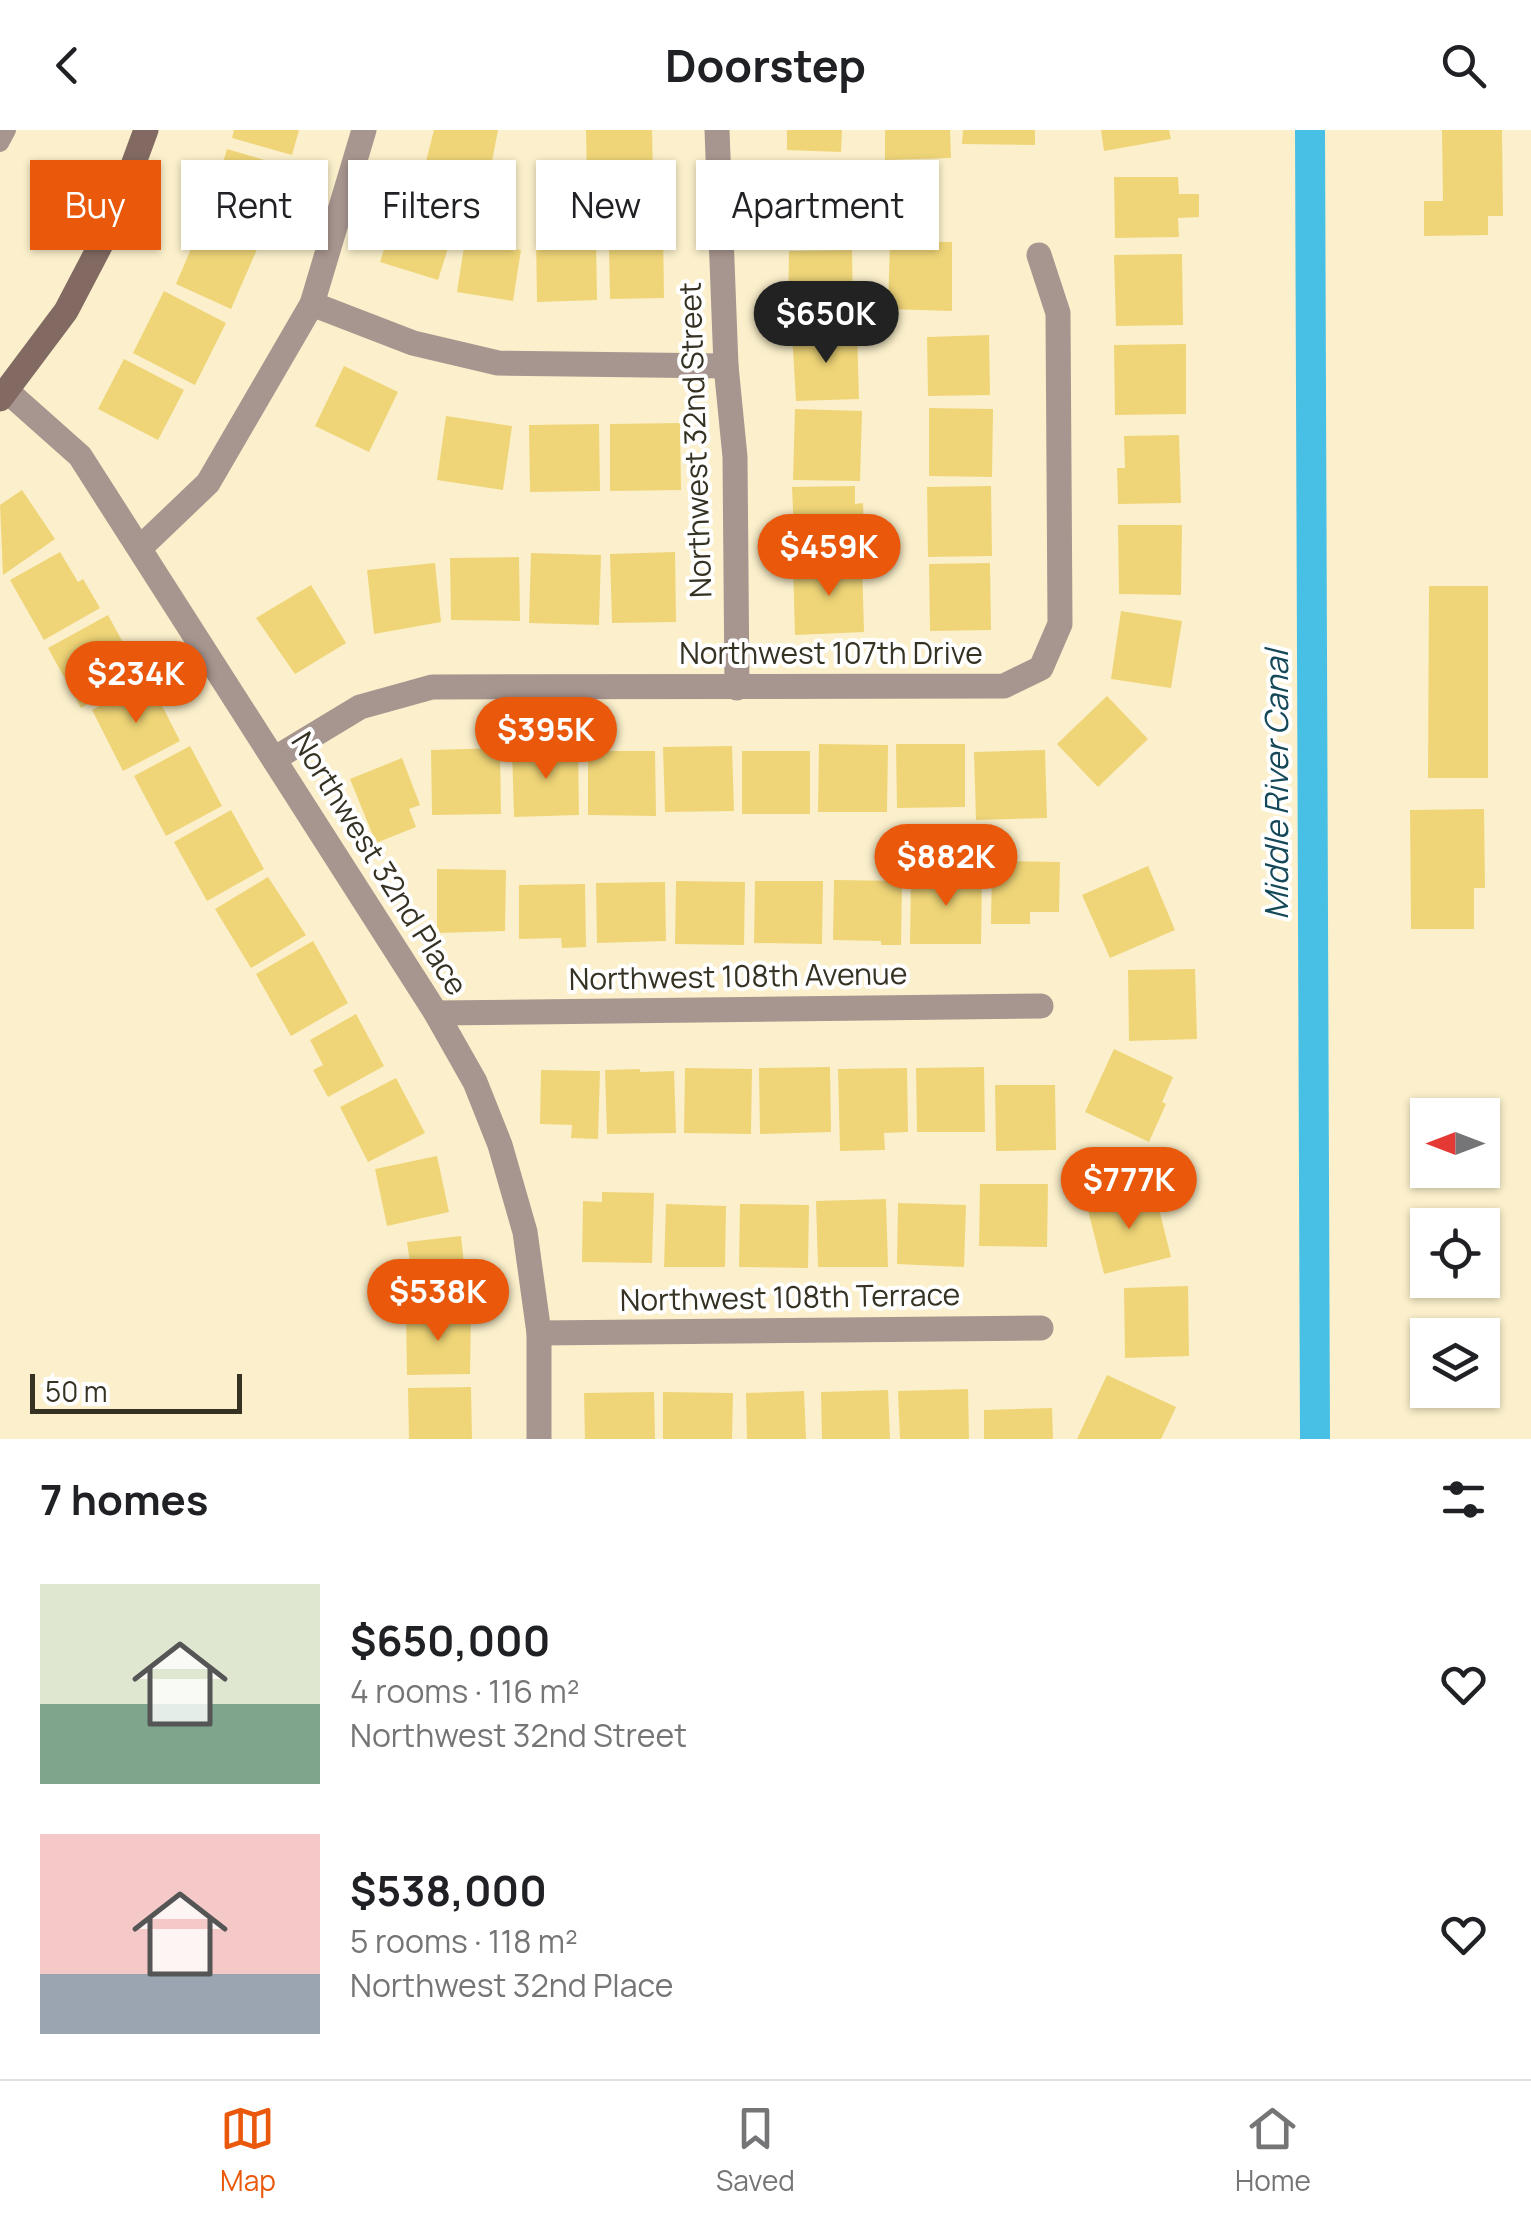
<!DOCTYPE html>
<html lang="en">
<head>
<meta charset="utf-8">
<style>
	body { margin:0; font-family:Manrope,sans-serif; background:#f2f2f2; color:#202124; height:100vh; display:flex; flex-direction:column; font-size:38px; white-space:nowrap }
	* { box-sizing:border-box; margin:0 }
	p { font-size:32px; color:#757577 }
	.icon { flex:none; width:55px; height:55px; fill:none; stroke:currentColor; stroke-width:2; stroke-linecap:round; stroke-linejoin:round }
	.map { position:relative; height:1309px; overflow:hidden }
	.sheet { display:flex; flex-direction:column; background:#fff; flex:1 }
	.sheet>* { flex:none }
	.banner { position:absolute; left:30px; top:30px; width:1000px; height:90px; display:flex; gap:20px }
	.needle { width:65px; rotate:270deg }
	.tools { position:absolute; left:1410px; top:968px; display:grid; gap:20px }
	.tools a { display:grid; place-items:center; width:90px; height:90px; border-radius:0px; background:#fff; box-shadow:0 2px 8px #0004; font-size:50px }
	.scale { position:absolute; left:30px; bottom:25px; width:212px; box-sizing:border-box; padding-left:10px; border:5px solid #363223; border-top:0; font-size:28px; line-height:35px; white-space:nowrap; color:#363223; -webkit-text-stroke:8px #fff; paint-order:stroke }
	.price { position:absolute; translate:-50% -85px; padding:0 22px; border-radius:35px; background:#ea580c; color:#fff; font-size:32px; line-height:65px; filter:drop-shadow(0 2px 5px #0008) }
	.price::after { content:''; position:absolute; left:50%; top:60px; width:30px; height:22px; margin-left:-15px; background:inherit; clip-path:polygon(0 0,100% 0,50% 100%) }
	.price.current { background:#222; color:#fff }
	ul { padding:0; list-style:none }
	li { display:flex; align-items:center; gap:30px; height:250px; padding:0 40px }
	li span { display:grid; place-items:center; flex:none; width:280px; height:200px; border-radius:0px; color:#555 }
	li>.icon { margin-inline-start:auto }
	span .icon { width:120px; height:120px; fill:#fffc; stroke-width:1 }
	li b { font-size:42px }
	h2 { display:flex; justify-content:space-between; align-items:center; height:120px; padding:0 40px; font-size:42px }
	.tag { padding:0 35px; border-radius:0px; background:#fff; box-shadow:0 2px 8px #0004; font-size:35px; line-height:90px }
	.tag.current { background:#ea580c; color:#fff }
	header { display:flex; justify-content:space-between; align-items:center; height:130px; padding:0 40px; background:#fff; font-size:45px; font-weight:700 }
	.tabs { display:flex; justify-content:space-around; align-items:center; height:140px; border-top:2px solid #e0e0e0; background:#fff; font-size:28px; color:#757577 }
	.tabs a { display:grid; justify-items:center; gap:5px }
	.tabs .current { color:#ea580c }
	.map>svg:first-child { display:block }
</style>
</head>
<body>
<header><svg class="icon" aria-label="back" viewBox="0 0 24 24"><path d="M15 5l-7 7 7 7"/></svg>Doorstep<svg class="icon" aria-label="search" viewBox="0 0 24 24"><circle cx="10" cy="10" r="6"/><path d="M15 15l6 6"/></svg></header>
<div class="map">
<svg width="1531" height="1309" viewBox="0 0 1531 1309">
	<rect width="100%" height="100%" fill="#fbf0cb"/>
	<g fill="none" stroke-linecap="round" stroke-linejoin="round">
		<path stroke="#48c0e5" stroke-width="30" d="M1310 0 1315 1309"/>
	</g>
	<g fill="#efd578">
		<path d="M234 0H299L292 25 232 8Z"/>
		<path d="M434 0H498L488 52 424 39Z"/>
		<path d="M586 0H652L653 48 587 49Z"/>
		<path d="M787 0H842L841 22 787 20Z"/>
		<path d="M885 0H950L951 28 885 30Z"/>
		<path d="M963 0H1035V15L962 14Z"/>
		<path d="M1101 0H1169L1171 9 1104 21Z"/>
		<path d="M1442 0H1502L1503 86H1488V105L1424 106V71H1443Z"/>
		<path d="M227 19 288 37 277 72 269 69 259 101 207 85Z"/>
		<path d="M848 35 849 106 780 108 778 36Z"/>
		<path d="M1114 47H1178L1179 64H1199V87L1178 88 1179 107 1115 108Z"/>
		<path d="M399 71 457 89 438 150 380 132Z"/>
		<path d="M468 91 499 96 496 116 521 120 513 171 457 162Z"/>
		<path d="M202 93 258 117 231 179 176 154Z"/>
		<path d="M638 97H663L664 168 610 169 609 114 638 113Z"/>
		<path d="M536 108H596L597 170 537 172Z"/>
		<path d="M890 111 952 112V181L888 179Z"/>
		<path d="M852 120 853 189 788 190 789 121Z"/>
		<path d="M1182 124 1183 195 1116 196 1114 125Z"/>
		<path d="M164 161 226 193 195 255 133 223Z"/>
		<path d="M857 201 859 269 796 271 792 203Z"/>
		<path d="M989 205 990 265 928 266 927 207Z"/>
		<path d="M1186 214V284L1115 285 1114 215Z"/>
		<path d="M124 229 184 260 158 310 98 279Z"/>
		<path d="M344 236 398 262 369 322 315 296Z"/>
		<path d="M929 278 993 279 992 347 929 346Z"/>
		<path d="M795 279 862 281 860 351 793 350Z"/>
		<path d="M446 286 512 296 503 360 437 350Z"/>
		<path d="M680 293 681 360 610 361V294Z"/>
		<path d="M599 294 600 361 530 362 529 295Z"/>
		<path d="M1179 305 1181 373 1118 374 1117 338H1125L1124 306Z"/>
		<path d="M855 356V374L863 373 865 427 795 429 792 357Z"/>
		<path d="M991 356 992 426 928 427 927 357Z"/>
		<path d="M22 360 55 409 3 445 0 375Z"/>
		<path d="M1118 395H1182L1181 465 1119 464Z"/>
		<path d="M60 422 78 452 83 449 100 478 44 510 10 450Z"/>
		<path d="M675 422 676 492 612 493 610 424Z"/>
		<path d="M531 423 601 425 599 495 529 493Z"/>
		<path d="M519 427 520 491 451 490 450 428Z"/>
		<path d="M435 433 441 492 374 504 367 440Z"/>
		<path d="M862 433 864 502 795 505 793 436Z"/>
		<path d="M990 433 991 500 930 501 929 434Z"/>
		<path d="M311 455 346 513 295 544 256 488Z"/>
		<path d="M1429 456H1488V648H1428Z"/>
		<path d="M1121 481 1182 491 1171 558 1111 549Z"/>
		<path d="M108 485 140 544 81 578 48 518Z"/>
		<path d="M149 550 180 611 123 641 92 580Z"/>
		<path d="M1107 566 1148 609 1098 657 1057 614Z"/>
		<path d="M819 614 888 615 887 682H818Z"/>
		<path d="M896 614H965V677L897 678Z"/>
		<path d="M190 616 222 676 166 706 134 646Z"/>
		<path d="M732 616 734 681 665 682 663 617Z"/>
		<path d="M578 617 579 685 514 687 512 618Z"/>
		<path d="M500 618 501 684 432 685 431 620Z"/>
		<path d="M1045 620 1047 688 976 690 974 622Z"/>
		<path d="M588 621H655L656 686 588 685Z"/>
		<rect x="742" y="621" width="68" height="63"/>
		<path d="M402 628 420 675 409 679 416 697 376 713 350 649Z"/>
		<path d="M1484 679 1485 758H1474V799H1411L1410 680Z"/>
		<path d="M231 680 264 739 207 771 174 712Z"/>
		<path d="M992 731 1060 732 1059 782H1030V794H991Z"/>
		<path d="M1148 736 1175 800 1110 828 1082 765Z"/>
		<path d="M437 739 506 740 505 801 437 803Z"/>
		<path d="M911 743 982 744 981 814H910Z"/>
		<path d="M268 747 306 805 251 838 215 779Z"/>
		<path d="M834 750 902 751 901 815H881V811L833 810Z"/>
		<path d="M676 751 745 752 744 815 675 814Z"/>
		<path d="M755 751H823L822 814 754 813Z"/>
		<path d="M665 752 666 811 597 813 596 753Z"/>
		<path d="M585 754 586 817 562 818 561 808 519 809V755Z"/>
		<path d="M313 811 348 873 291 906 256 844Z"/>
		<path d="M1195 839 1197 909 1129 911 1128 840Z"/>
		<path d="M356 884 384 936 328 967 313 940 323 935 310 910Z"/>
		<path d="M1114 919 1173 947 1162 972 1166 974 1149 1012 1085 982Z"/>
		<path d="M830 937 831 1002 760 1004 759 938Z"/>
		<path d="M984 937 985 1002H917L916 938Z"/>
		<path d="M685 938 752 939 751 1004 684 1003Z"/>
		<path d="M907 938 908 1002 884 1003 885 1020 840 1021 838 939Z"/>
		<path d="M640 939V942L674 941 676 1003 607 1004 605 940Z"/>
		<path d="M541 940 600 941 598 1009 571 1008 572 995 540 994Z"/>
		<path d="M396 948 425 1003 368 1032 340 977Z"/>
		<path d="M995 955H1055L1056 1020 996 1021Z"/>
		<path d="M437 1026 449 1082 387 1096 375 1039Z"/>
		<path d="M980 1054H1048L1047 1117 979 1116Z"/>
		<path d="M1154 1059 1171 1127 1104 1144 1087 1076Z"/>
		<path d="M602 1062 654 1063 652 1133 582 1132 583 1071 602 1072Z"/>
		<path d="M886 1069 888 1137H818L816 1071Z"/>
		<path d="M898 1073 966 1075 964 1137 897 1134Z"/>
		<path d="M666 1074 726 1076 725 1137H664Z"/>
		<path d="M740 1074 809 1075 808 1138 739 1137Z"/>
		<path d="M461 1106 467 1162 399 1170 396 1141 411 1140 407 1112Z"/>
		<path d="M1188 1156 1189 1226 1125 1228 1124 1158Z"/>
		<path d="M471 1183 470 1244 407 1245 406 1184Z"/>
		<path d="M1107 1245 1176 1277 1161 1309H1077Z"/>
		<path d="M471 1257 472 1309H409L408 1258Z"/>
		<path d="M968 1259 969 1309H900L898 1261Z"/>
		<path d="M888 1260 890 1309H822L821 1262Z"/>
		<path d="M804 1261 806 1309H747L746 1263Z"/>
		<path d="M654 1262 655 1309H585L584 1263Z"/>
		<path d="M663 1262 733 1263 732 1309H663Z"/>
		<path d="M1052 1278 1053 1309H984V1280Z"/>
	</g>
	<g fill="none" stroke-linecap="round" stroke-linejoin="round">
		<path stroke="#a7958f" stroke-width="18" d="M0 13 7 0"/>
		<g stroke="#a7958f" stroke-width="25">
			<path d="M717 0 726 236 735 327 737 558"/>
			<path d="M312 174 413 213 498 233 726 236"/>
			<path d="M8 262 80 326 436 883 475 952 500 1015 525 1102 539 1203V1309"/>
			<path d="M140 418 208 353 312 174 364 0"/>
			<path d="M274 629 360 577 432 557 1004 556 1041 538 1060 494 1058 183 1039 125"/>
			<path d="M436 883 1041 876"/>
			<path d="M539 1203 1041 1198"/>
		</g>
		<path stroke="#826a62" stroke-width="25" d="M0 269 66 181 111 95 146 0"/>
	</g>
	<g text-anchor="middle" stroke-width="8" stroke-linejoin="round" paint-order="stroke">
		<g font-size="30" fill="#363223" stroke="#fff">
			<text transform="translate(696 310) rotate(-92)" y="10">Northwest 32nd Street</text>
			<text x="831" y="534">Northwest 107th Drive</text>
			<text transform="translate(379 734) rotate(58)" y="10">Northwest 32nd Place</text>
			<text transform="translate(738 847) rotate(-1)" y="10">Northwest 108th Avenue</text>
			<text transform="translate(790 1168) rotate(-1)" y="10">Northwest 108th Terrace</text>
		</g>
		<g font-size="32" font-style="italic" fill="#154858" stroke="#fff">
			<text transform="translate(1277 655) rotate(-90)" y="11">Middle River Canal</text>
		</g>
	</g>
</svg>
<div class="tools">
<a><svg class="needle" viewBox="-14 -14 28 28"><path d="M0-13l5 13h-10z" fill="#e53935"/><path d="M0 13l5-13h-10z" fill="#757577"/></svg></a>
<a><svg class="icon" aria-label="locate" viewBox="0 0 24 24"><circle cx="12" cy="12" r="6"/><path d="M12 2v4M12 18v4M2 12h4M18 12h4"/></svg></a>
<a><svg class="icon" aria-label="layers" viewBox="0 0 24 24"><path d="M12 4l9 5-9 5-9-5zM3 14l9 5 9-5"/></svg></a>
</div>
<div class="scale">50 m</div>
<b class="price current" style="left:826px;top:236px">$650K</b>
<b class="price" style="left:829px;top:469px">$459K</b>
<b class="price" style="left:136px;top:596px">$234K</b>
<b class="price" style="left:546px;top:652px">$395K</b>
<b class="price" style="left:946px;top:779px">$882K</b>
<b class="price" style="left:1129px;top:1102px">$777K</b>
<b class="price" style="left:438px;top:1214px">$538K</b>
<div class="banner">
<a class="tag current">Buy</a>
<a class="tag">Rent</a>
<a class="tag">Filters</a>
<a class="tag">New</a>
<a class="tag">Apartment</a>
</div>
</div>
<section class="sheet">
<h2>7 homes<svg class="icon" aria-label="filters" viewBox="0 0 24 24"><path d="M4 7h16M4 17h16"/><circle cx="9" cy="7" r="2"/><circle cx="15" cy="17" r="2"/></svg></h2>
<ul>
<li><span style="background:linear-gradient(#dfe7d0 60%,#7fa58c 0)"><svg class="icon" aria-label="home" viewBox="0 0 24 24"><path d="M3 11l9-7 9 7M6 9v11h12V9"/></svg></span><div><b>$650,000</b><p>4 rooms · 116 m²</p><p>Northwest 32nd Street</p></div><svg class="icon" aria-label="heart" viewBox="0 0 24 24"><path d="M12 20l-8-8c-3-5 5-10 8-4 3-6 11-1 8 4z"/></svg></li>
<li><span style="background:linear-gradient(#f6c9c9 70%,#9aa5b1 0)"><svg class="icon" aria-label="home" viewBox="0 0 24 24"><path d="M3 11l9-7 9 7M6 9v11h12V9"/></svg></span><div><b>$538,000</b><p>5 rooms · 118 m²</p><p>Northwest 32nd Place</p></div><svg class="icon" aria-label="heart" viewBox="0 0 24 24"><path d="M12 20l-8-8c-3-5 5-10 8-4 3-6 11-1 8 4z"/></svg></li>
</ul>
</section>
<nav class="tabs">
<a class="current"><svg class="icon" aria-label="map" viewBox="0 0 24 24"><path d="M3 6l6-2 6 2 6-2v14l-6 2-6-2-6 2zM9 4v14M15 6v14"/></svg>Map</a>
<a><svg class="icon" aria-label="saved" viewBox="0 0 24 24"><path d="M7 4h10v16l-5-4-5 4z"/></svg>Saved</a>
<a><svg class="icon" aria-label="home" viewBox="0 0 24 24"><path d="M3 11l9-7 9 7M6 9v11h12V9"/></svg>Home</a>
</nav>
</body>
</html>
